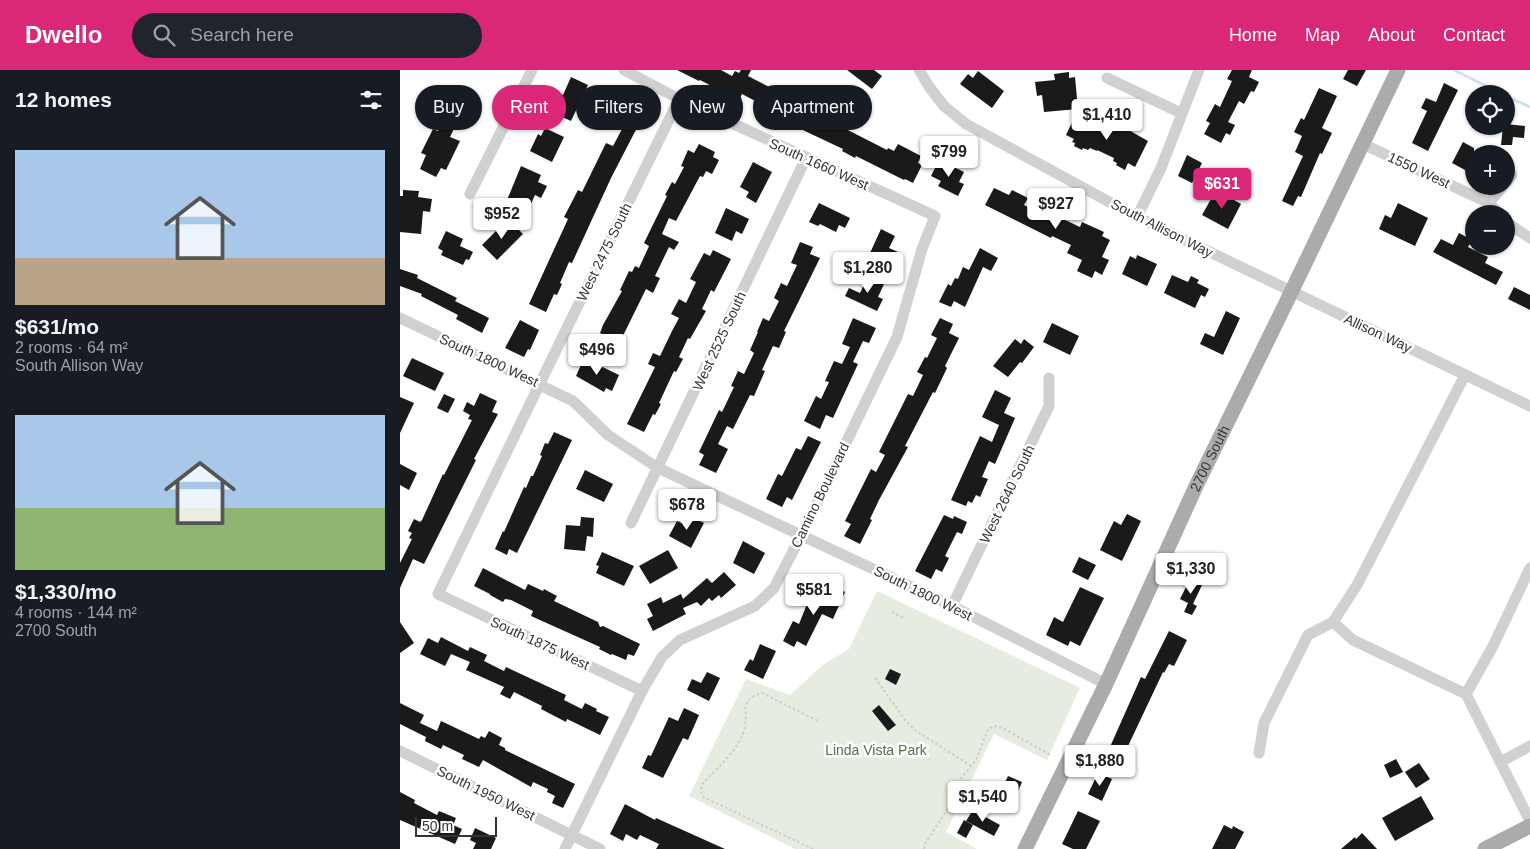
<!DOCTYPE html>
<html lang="en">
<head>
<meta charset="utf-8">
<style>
	body { margin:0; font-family:Arial,sans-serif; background:#20242c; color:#f1f3f6; height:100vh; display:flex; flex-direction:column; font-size:19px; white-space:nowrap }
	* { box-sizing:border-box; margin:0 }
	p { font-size:16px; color:#9ea1a6 }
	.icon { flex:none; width:28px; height:28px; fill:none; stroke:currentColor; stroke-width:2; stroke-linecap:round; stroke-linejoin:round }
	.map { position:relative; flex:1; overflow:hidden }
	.panel { display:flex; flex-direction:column; background:#171b24; width:400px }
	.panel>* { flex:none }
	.top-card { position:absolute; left:15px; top:15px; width:475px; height:45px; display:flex; gap:10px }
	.tools { position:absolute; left:1065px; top:15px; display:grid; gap:10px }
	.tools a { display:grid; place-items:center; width:50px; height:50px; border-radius:50%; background:#171b24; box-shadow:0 1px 4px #0004; font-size:25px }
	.scale { position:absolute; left:15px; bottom:12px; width:82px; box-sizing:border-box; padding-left:5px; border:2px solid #333; border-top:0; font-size:14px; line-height:18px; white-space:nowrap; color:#333; -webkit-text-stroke:4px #fff; paint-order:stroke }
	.price { position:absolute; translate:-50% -42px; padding:0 11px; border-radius:5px; background:#fff; color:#222; font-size:16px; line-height:32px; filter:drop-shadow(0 1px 2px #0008) }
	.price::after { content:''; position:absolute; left:50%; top:30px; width:15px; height:11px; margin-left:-8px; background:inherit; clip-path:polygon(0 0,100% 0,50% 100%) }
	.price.active { background:#db2777; color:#fff }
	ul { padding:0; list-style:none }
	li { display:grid; align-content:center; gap:10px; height:265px; padding:0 15px }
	li span { display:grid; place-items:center; height:155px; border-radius:0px; color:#555 }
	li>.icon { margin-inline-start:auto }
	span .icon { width:90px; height:90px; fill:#fffc; stroke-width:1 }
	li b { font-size:21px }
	h2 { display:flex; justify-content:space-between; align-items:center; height:60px; padding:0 15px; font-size:21px }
	.pill { padding:0 18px; border-radius:22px; background:#171b24; box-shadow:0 1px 4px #0004; font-size:18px; line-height:45px }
	.pill.active { background:#db2777; color:#fff }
	header { display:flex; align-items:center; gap:30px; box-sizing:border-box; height:70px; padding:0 25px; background:#db2777; color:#fff }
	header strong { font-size:24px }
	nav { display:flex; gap:28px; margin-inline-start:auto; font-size:18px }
	.search { width:350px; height:45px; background:#20242c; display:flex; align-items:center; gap:12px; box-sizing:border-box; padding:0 18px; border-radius:28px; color:#9ea1a6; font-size:19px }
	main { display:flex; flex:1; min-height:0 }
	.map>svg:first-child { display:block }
</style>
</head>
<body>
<header>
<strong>Dwello</strong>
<div class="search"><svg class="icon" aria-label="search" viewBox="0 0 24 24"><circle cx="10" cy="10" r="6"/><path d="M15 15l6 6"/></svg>Search here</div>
<nav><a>Home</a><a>Map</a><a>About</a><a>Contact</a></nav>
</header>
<main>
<section class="panel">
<h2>12 homes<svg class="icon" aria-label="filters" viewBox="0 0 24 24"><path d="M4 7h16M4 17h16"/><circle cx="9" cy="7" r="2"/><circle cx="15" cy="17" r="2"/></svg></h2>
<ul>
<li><span style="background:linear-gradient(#a9c7e8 70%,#b9a48a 0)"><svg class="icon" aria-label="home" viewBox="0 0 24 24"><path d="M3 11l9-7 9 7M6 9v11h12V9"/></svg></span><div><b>$631/mo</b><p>2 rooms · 64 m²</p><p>South Allison Way</p></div></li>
<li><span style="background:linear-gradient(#a9c7e8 60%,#8fb573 0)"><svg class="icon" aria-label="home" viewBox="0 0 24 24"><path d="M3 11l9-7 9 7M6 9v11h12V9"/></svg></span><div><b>$1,330/mo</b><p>4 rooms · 144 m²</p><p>2700 South</p></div></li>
</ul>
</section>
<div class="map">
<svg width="1130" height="779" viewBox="0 0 1130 779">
	<rect width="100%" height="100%" fill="#fff"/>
	<path fill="#e6ecdf" d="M477 521 680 618 647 690 594 664 546 762 577 779H395L289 726 346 609 390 625 424 594 449 579Z"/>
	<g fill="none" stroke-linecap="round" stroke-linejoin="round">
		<g stroke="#cfe2ee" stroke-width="3">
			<path d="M1054 0 1102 24"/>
			<path d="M1106 26 1130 37"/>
		</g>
	</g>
	<g fill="#1a1a1a">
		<path d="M277 0H321L332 6 335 1 339 3 341 0H351L348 6 373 19 374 17 400 31 399 34 440 55V56L487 80 488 78 494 81 498 74 521 86 518 93 522 95 513 113 505 109 504 110 456 86 455 88 442 81 443 79 356 38 359 33 342 24 339 30 300 10 299 11Z"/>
		<path d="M447 0H474L482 6 472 19Z"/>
		<path d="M832 0H852L849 7 859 12 854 22 851 21 844 34 839 31 828 52 835 55 830 65 826 63 821 73 804 64 810 53 806 51 815 34 820 37 832 11 827 9Z"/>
		<path d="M948 0H966L957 16 943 9Z"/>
		<path d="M578 1 604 21 592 38 560 14 568 4 573 8Z"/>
		<path d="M669 2V8L675 7 678 39 644 42 642 25 637 26 635 12 655 10 654 4Z"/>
		<path d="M171 7 188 15 171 51 158 45 161 39 151 35 157 22 163 25Z"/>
		<path d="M1044 13 1058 20 1028 81 1012 73 1027 41 1021 38 1026 28 1036 32Z"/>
		<path d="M919 18 937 26 922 58 932 63 922 84 920 83 901 127 898 126 893 136 882 131 903 86 895 82 902 66 894 62 901 48 904 50Z"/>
		<path d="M57 22 77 31 75 34 81 37 76 47 70 44 69 48 61 44 50 67 60 71 46 100 41 98 36 107 20 99 26 85 21 83 33 59 38 61Z"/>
		<path d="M223 29 240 37 235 47 241 50 211 108 172 193 169 192 160 213 162 214 157 225 154 224 146 242 129 234 168 149 164 147 178 120 182 122 206 73 213 76 222 59 211 54Z"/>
		<path d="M677 42 716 61 718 57 721 59 725 58 748 71 735 97 728 93 725 100 716 95 717 93 713 91 714 88 697 80V81L690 78 688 80 683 78 682 80 674 76 675 73 672 72 674 69 666 65Z"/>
		<path d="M1106 54 1125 56 1124 68 1113 67 1112 75H1101L1103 56H1106Z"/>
		<path d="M145 58 164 67 152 92 130 81 138 64 141 66Z"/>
		<path d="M1063 72 1074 78V94L1069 91 1065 100 1052 93Z"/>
		<path d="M299 74 315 82 313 87 319 90 312 104 306 101 303 107 300 106 276 151 269 148 262 164 279 172 274 180 269 177 255 206 260 208 253 223 246 219 215 282 197 274 202 264 200 263 203 255 222 221 220 220 229 201 232 202 235 196 239 198 249 176 244 173 267 126 265 125 272 112 275 114 284 97 281 96 288 80 294 83Z"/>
		<path d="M787 85 802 93 792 113 778 106Z"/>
		<path d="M539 90 564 102 559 112 564 114 558 126 538 116 541 111 531 106Z"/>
		<path d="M353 92 372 102 356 133 346 127 349 122 340 117Z"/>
		<path d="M121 96 141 105 138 112 147 116 141 128 135 125 126 145 105 135Z"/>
		<path d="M594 118 609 125 612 120 628 128 624 135 642 144 647 134 659 139 657 142 665 146 663 149 680 157 682 152 704 162 702 166 710 170 702 187 709 190 702 205 695 201 692 208 677 201 682 190 667 183 671 175 652 166 651 168 585 135Z"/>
		<path d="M3 120 19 121 18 127 32 129 30 142 23 141 21 164 0 162V126H3Z"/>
		<path d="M816 120 841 134 828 159 802 145Z"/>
		<path d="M419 133 450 148 445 158 439 155 436 162 420 154 418 156 409 152Z"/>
		<path d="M998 133 1028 148 1015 176 979 159 985 145 991 148Z"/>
		<path d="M326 138 349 149 342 164 336 161 332 171 315 163Z"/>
		<path d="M108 149 123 164 97 190 82 175Z"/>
		<path d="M481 159 495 166 489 178 498 182 493 193 470 183Z"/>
		<path d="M46 161 63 169 60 176 73 182 69 190 66 189 63 195 41 185 43 181 38 178Z"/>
		<path d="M1059 163 1072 170 1068 177 1088 187 1085 193 1103 202 1096 215 1033 182 1041 169 1053 175Z"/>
		<path d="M400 172 413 177 410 184 420 188 384 261 386 262 379 278 373 276 362 300 365 301 354 326 350 325 333 359 327 356 318 374 328 379 316 403 299 395 304 385 299 382 319 340 322 342 334 317 331 316 338 301 344 304 354 283 350 280 358 262H357L363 248 369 251 379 231 374 228 381 213 387 216 397 195 391 193Z"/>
		<path d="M580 178 598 188 591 201 583 197 565 237 554 231 551 237 539 232 548 214 551 216 555 208 558 209 563 197 569 200Z"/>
		<path d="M313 180 331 189 314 222 311 220 302 239 306 241 290 269 288 268 279 287 283 289 276 302 274 301 259 333 261 334 255 345 253 344 244 362 227 354 255 297 248 294 253 283 260 286 272 261 279 248 271 244 279 229 286 233 296 212 290 209 304 183 310 186Z"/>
		<path d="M737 185 757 194 747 216 722 204 730 186 736 189Z"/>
		<path d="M0 199 18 205 17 208 57 228 55 231 89 248 82 263 56 249 58 245 21 226 22 224 0 216Z"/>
		<path d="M772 205 788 212 791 206 799 210 797 213 809 219 805 227 801 225 795 238 764 223Z"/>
		<path d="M468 206 484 214 478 227 483 229 477 241 445 226 449 218 460 223Z"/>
		<path d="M1114 217 1130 225V240L1108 229Z"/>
		<path d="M826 241 840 248 823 285 800 274 805 263 814 267Z"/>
		<path d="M453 248 476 258 469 273 463 271 453 292 458 294 433 348 426 345 420 359 404 351 416 326 421 329 429 312 425 311 434 291 442 294 450 277 442 274Z"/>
		<path d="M540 248 553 254 549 263 559 268 545 296 547 298 535 323 533 322 505 376 508 377 479 430 470 449 472 450 460 474 444 466 451 454 445 451 471 399 476 402 485 385 479 382 508 324 513 326 523 305 517 302 525 287 527 288 537 268 531 265Z"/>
		<path d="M120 250 139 260 130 280 128 279 124 287 105 278Z"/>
		<path d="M652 253 679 266 670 285 643 272Z"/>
		<path d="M615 269 621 274 624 269 634 277 622 293 620 292 608 307 593 296Z"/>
		<path d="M12 288 44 303 35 321 3 306Z"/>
		<path d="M184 288 219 305 212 321 206 318 204 322 176 306Z"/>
		<path d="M595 320 611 328 604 343 615 348 595 394 589 391 582 407 588 409 580 427 576 425 572 433 568 431 566 436 551 430 580 366 592 372 599 355 582 347Z"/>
		<path d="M80 323 97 331 92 342 98 344 74 389 76 390 24 494 13 489 0 518V493L12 469 9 468 12 463 8 461 14 449 20 452 22 450 43 404 44 405 72 350 68 349 70 345 63 341 67 332 74 336Z"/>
		<path d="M44 324 55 329 48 343 37 338Z"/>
		<path d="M0 327 14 333 0 363Z"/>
		<path d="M154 362 172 370 117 483 109 479 107 485 95 479 103 461 104 462 124 417 126 418 131 406H133L142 386 140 385 145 373 148 374Z"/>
		<path d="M408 366 421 372 392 430 387 427 382 437 366 429 378 404 382 406 396 378 401 380Z"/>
		<path d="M0 394 17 403 9 420 0 415Z"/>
		<path d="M185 400 213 414 204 432 176 419Z"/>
		<path d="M727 444 741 451 722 491 700 480 714 451 721 455Z"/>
		<path d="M288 445 304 453 291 478 269 466 277 451 283 454Z"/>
		<path d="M544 445 553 449 554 446 567 452 562 464 557 462 545 486 549 488 542 502 536 499 531 509 515 501Z"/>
		<path d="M181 447 194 448 193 467 187 466 185 481 164 479 166 455 180 456Z"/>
		<path d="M343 471 365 483 354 504 333 493Z"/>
		<path d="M268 480 278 498 250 514 239 496Z"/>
		<path d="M202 482 234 496 224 516 196 503 199 496 196 495Z"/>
		<path d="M679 487 696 495 688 510 672 502Z"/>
		<path d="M83 498 125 520 128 514 143 521 144 519 157 526 154 531 198 552 200 557 203 556 240 574 234 586 228 584 226 590 212 584 211 585 199 579 200 577 131 546 133 541 111 530 105 529 103 532 90 525V524L74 516Z"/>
		<path d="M324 502 336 515 321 528 319 525 312 531 309 528 301 536 297 532 283 538 286 544 253 561 247 549 253 546 247 534 261 527 263 533 281 524 283 529 307 508 312 513Z"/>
		<path d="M791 507 803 513 793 534 797 536 792 545 784 542 788 533 780 529Z"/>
		<path d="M430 514 445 522 433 549 422 544 406 576 397 571 394 577 383 571 393 551 399 554 411 524 422 530Z"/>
		<path d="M680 517 704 528 680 576 670 571 668 576 646 565 654 547 663 552Z"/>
		<path d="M0 552 14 573 0 583Z"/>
		<path d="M769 561 787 570 774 596 769 594 764 603 763 602 720 693 706 686 741 607 745 609Z"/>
		<path d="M41 567 68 581 70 577 87 585 84 591 104 601 106 597 166 625 164 630 182 639 185 633 197 639 196 641 209 647 200 665 167 649 166 652 141 639 142 636 114 622 110 629 100 624 104 617 66 600 70 592 51 584 45 596 20 584 28 568 38 573Z"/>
		<path d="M360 574 376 581 363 609 344 600 350 589 353 591Z"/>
		<path d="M490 599 501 604 496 615 485 609Z"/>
		<path d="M307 602 320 608 309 631 287 620 292 609 301 613Z"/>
		<path d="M0 633 24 645 20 653 37 661 41 651 79 669 81 666 85 668 89 661 102 668 99 675 105 678V680L175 714 163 738 152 733 155 726 147 722 148 719 133 712 131 717 83 690 79 697 62 689 64 685 43 675 41 679 25 671 26 667 0 654Z"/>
		<path d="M479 635 496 655 488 661 472 641Z"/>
		<path d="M284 638 299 645 288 670 283 668 263 708 242 698 248 685 251 686 269 647 278 651Z"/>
		<path d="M996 689 1003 702 990 708 984 695Z"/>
		<path d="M1019 693 1030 709 1016 718 1005 702Z"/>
		<path d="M698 703 712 709 702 731 688 724Z"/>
		<path d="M608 706 622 712 611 737 593 729 598 717 602 719Z"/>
		<path d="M0 722 15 730 14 733 37 745 39 741 56 748 53 755 62 759 55 774 0 750Z"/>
		<path d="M1021 726 1034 749 995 771 982 748Z"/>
		<path d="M225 734 255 750 256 748 325 779H256L259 774 240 765 237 770 226 764 223 771 210 764Z"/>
		<path d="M573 740 600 755 594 766 566 751Z"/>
		<path d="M678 741 700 751 686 779H673L662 774Z"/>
		<path d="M564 750 573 755 566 768 557 763Z"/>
		<path d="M824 755 832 759 833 756 844 762 835 779H812Z"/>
		<path d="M75 758 96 768 91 779H73L76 773 70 770Z"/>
		<path d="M962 763 977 779H941L955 767 956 769Z"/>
	</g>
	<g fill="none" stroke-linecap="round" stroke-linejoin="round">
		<g stroke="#cdcdcd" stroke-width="2" stroke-dasharray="2.5 2.5" stroke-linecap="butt">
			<path d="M492 542 506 549"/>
			<path d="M475 608 506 651 515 660 571 696"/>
			<path d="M413 779 303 727 301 721 302 714C317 698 337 682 344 661 350 644 336 630 362 623L418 651"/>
			<path d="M524 779 526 772 547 740 553 718 576 690 588 659 594 656 603 658 652 686"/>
		</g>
		<g stroke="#d0d0d0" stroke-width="11">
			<path d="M519 0 530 18 544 36 566 54 737 147 1130 336"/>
			<path d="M707 8 781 43"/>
			<path d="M963 74 1089 133 1099 144"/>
			<path d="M1106 113 1112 105"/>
			<path d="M70 124 132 0"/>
			<path d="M1089 133 1103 116"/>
			<path d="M737 147 761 98 799 0"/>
			<path d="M1106 152 1130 168"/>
			<path d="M0 248 173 331 208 365 258 398 552 536 706 614"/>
			<path d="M231 453 406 88"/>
			<path d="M1130 498 1093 576 1066 624 1130 751"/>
			<path d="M552 536 649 336V308"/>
			<path d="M933 552 953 570 1066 624"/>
			<path d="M242 621 38 524 143 307 279 29"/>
			<path d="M0 681 200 779"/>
			<path d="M859 683 864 653 908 565 933 552 957 515 1065 305"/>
			<path d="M1100 692 1130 676"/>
			<path d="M165 779 242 621 262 587 280 570 355 536 374 518 402 464 497 267 522 179 535 146 279 29 224 0"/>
		</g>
		<g stroke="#ababab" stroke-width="15">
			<path id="s1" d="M625 779 706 614 797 414 884 237 998 0"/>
			<path d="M1085 779 1130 756"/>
		</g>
	</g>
	<g text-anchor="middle" stroke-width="5" stroke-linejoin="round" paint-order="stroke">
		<g font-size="14" fill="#333" stroke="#fff">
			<text transform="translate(419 94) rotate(24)" y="5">South 1660 West</text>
			<text transform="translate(1019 100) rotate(25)" y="5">1550 West</text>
			<text transform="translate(762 158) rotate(27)" y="5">South Allison Way</text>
			<text transform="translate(204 182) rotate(-64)" y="5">West 2475 South</text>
			<text transform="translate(978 263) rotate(25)" y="5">Allison Way</text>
			<text transform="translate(319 271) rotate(-65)" y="5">West 2525 South</text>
			<text transform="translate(89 290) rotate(25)" y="5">South 1800 West</text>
			<text dy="5" stroke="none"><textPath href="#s1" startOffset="432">2700 South</textPath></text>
			<text transform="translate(607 424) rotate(-64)" y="5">West 2640 South</text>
			<text transform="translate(420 425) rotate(-64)" y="5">Camino Boulevard</text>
			<text transform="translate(523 523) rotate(26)" y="5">South 1800 West</text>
			<text transform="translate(140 573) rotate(25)" y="5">South 1875 West</text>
			<text transform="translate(86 723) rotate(26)" y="5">South 1950 West</text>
		</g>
		<g font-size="14" fill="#56703f" stroke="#fff">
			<text x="476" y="685">Linda Vista Park</text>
		</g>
	</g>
</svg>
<div class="tools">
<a><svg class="icon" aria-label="locate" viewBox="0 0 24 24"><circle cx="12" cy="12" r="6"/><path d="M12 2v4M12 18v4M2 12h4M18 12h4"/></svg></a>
<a>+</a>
<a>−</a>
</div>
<div class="scale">50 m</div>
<b class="price" style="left:707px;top:71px">$1,410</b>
<b class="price" style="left:549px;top:108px">$799</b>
<b class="price active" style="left:822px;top:140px">$631</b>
<b class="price" style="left:656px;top:160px">$927</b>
<b class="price" style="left:102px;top:170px">$952</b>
<b class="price" style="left:468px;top:224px">$1,280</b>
<b class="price" style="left:197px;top:306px">$496</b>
<b class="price" style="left:287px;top:461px">$678</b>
<b class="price" style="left:791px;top:525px">$1,330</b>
<b class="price" style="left:414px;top:546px">$581</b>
<b class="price" style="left:700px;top:717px">$1,880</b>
<b class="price" style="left:583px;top:753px">$1,540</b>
<div class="top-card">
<a class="pill">Buy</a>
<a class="pill active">Rent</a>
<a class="pill">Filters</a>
<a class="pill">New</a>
<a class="pill">Apartment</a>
</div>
</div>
</main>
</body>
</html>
